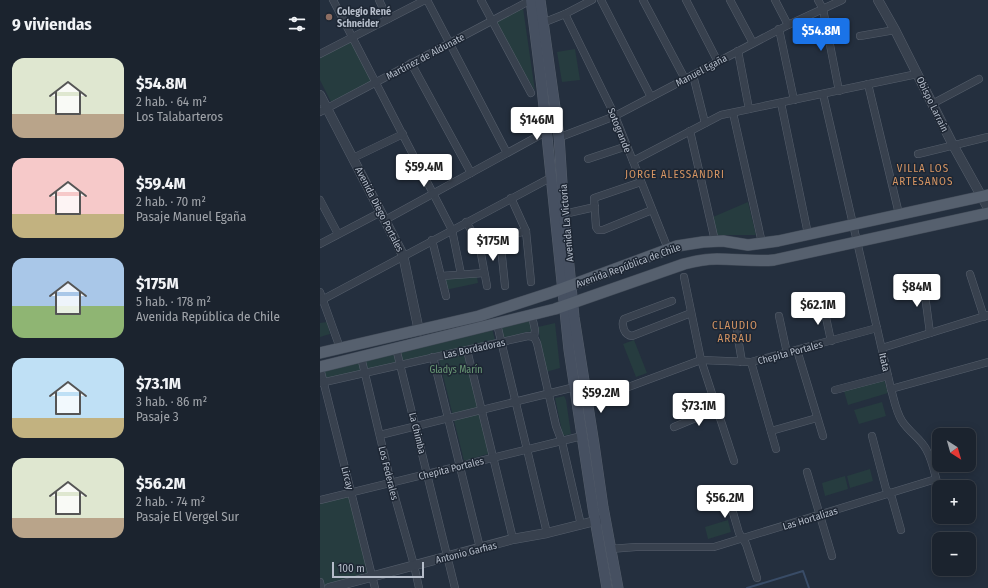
<!DOCTYPE html>
<html lang="es">
<head>
<meta charset="utf-8">
<style>
	body { margin:0; font-family:"Fira Sans Condensed",sans-serif; background:#242b36; color:#f1f3f6; height:100vh; display:flex; flex-direction:column; font-size:15px; white-space:nowrap }
	* { box-sizing:border-box; margin:0 }
	p { font-size:13px; color:#a0a4aa }
	.icon { flex:none; width:22px; height:22px; fill:none; stroke:currentColor; stroke-width:2; stroke-linecap:round; stroke-linejoin:round }
	.map { position:relative; flex:1; overflow:hidden }
	.details { display:flex; flex-direction:column; background:#1b232e; width:320px }
	.details>* { flex:none }
	.needle { width:26px; rotate:143deg }
	.buttons { position:absolute; left:612px; top:428px; display:grid; gap:8px }
	.buttons a { display:grid; place-items:center; width:44px; height:44px; border-radius:8px; background:#1b232e; box-shadow:0 2px 10px #0003,0 0 0 1px #39404a; font-size:20px }
	.scale { position:absolute; left:12px; bottom:10px; width:92px; box-sizing:border-box; padding-left:4px; border:2px solid #b4bcc9; border-top:0; font-size:11px; line-height:14px; white-space:nowrap; color:#b4bcc9; -webkit-text-stroke:3px #1d2633; paint-order:stroke }
	.price { position:absolute; translate:-50% -34px; padding:0 9px; border-radius:4px; background:#fff; color:#222; font-size:13px; line-height:26px; filter:drop-shadow(0 1px 2px #0008) }
	.price::after { content:''; position:absolute; left:50%; top:24px; width:12px; height:9px; margin-left:-6px; background:inherit; clip-path:polygon(0 0,100% 0,50% 100%) }
	.price.on { background:#1a73e8; color:#fff }
	ul { padding:0; list-style:none }
	li { display:flex; align-items:center; gap:12px; height:100px; padding:0 12px }
	li span { display:grid; place-items:center; flex:none; width:112px; height:80px; border-radius:12px; color:#555 }
	li>.icon { margin-inline-start:auto }
	span .icon { width:48px; height:48px; fill:#fffc; stroke-width:1 }
	li b { font-size:17px }
	h2 { display:flex; justify-content:space-between; align-items:center; height:48px; padding:0 12px; font-size:17px }
	main { display:flex; flex:1; min-height:0 }
	.map>svg:first-child { display:block }
</style>
</head>
<body>
<main>
<section class="details">
<h2>9 viviendas<svg class="icon" aria-label="filters" viewBox="0 0 24 24"><path d="M4 7h16M4 17h16"/><circle cx="9" cy="7" r="2"/><circle cx="15" cy="17" r="2"/></svg></h2>
<ul>
<li><span style="background:linear-gradient(#dfe7d0 70%,#b9a48a 0)"><svg class="icon" aria-label="home" viewBox="0 0 24 24"><path d="M3 11l9-7 9 7M6 9v11h12V9"/></svg></span><div><b>$54.8M</b><p>2 hab. · 64 m²</p><p>Los Talabarteros</p></div></li>
<li><span style="background:linear-gradient(#f6c9c9 70%,#c2b280 0)"><svg class="icon" aria-label="home" viewBox="0 0 24 24"><path d="M3 11l9-7 9 7M6 9v11h12V9"/></svg></span><div><b>$59.4M</b><p>2 hab. · 70 m²</p><p>Pasaje Manuel Egaña</p></div></li>
<li><span style="background:linear-gradient(#a9c7e8 60%,#8fb573 0)"><svg class="icon" aria-label="home" viewBox="0 0 24 24"><path d="M3 11l9-7 9 7M6 9v11h12V9"/></svg></span><div><b>$175M</b><p>5 hab. · 178 m²</p><p>Avenida República de Chile</p></div></li>
<li><span style="background:linear-gradient(#bfe0f5 75%,#c2b280 0)"><svg class="icon" aria-label="home" viewBox="0 0 24 24"><path d="M3 11l9-7 9 7M6 9v11h12V9"/></svg></span><div><b>$73.1M</b><p>3 hab. · 86 m²</p><p>Pasaje 3</p></div></li>
<li><span style="background:linear-gradient(#dfe7d0 75%,#b9a48a 0)"><svg class="icon" aria-label="home" viewBox="0 0 24 24"><path d="M3 11l9-7 9 7M6 9v11h12V9"/></svg></span><div><b>$56.2M</b><p>2 hab. · 74 m²</p><p>Pasaje El Vergel Sur</p></div></li>
</ul>
</section>
<div class="map">
<svg width="668" height="588" viewBox="0 0 668 588">
	<rect width="100%" height="100%" fill="#242f3e"/>
	<g fill="#263c3f">
		<path d="M203 8 215 91 175 22Z"/>
		<path d="M31 41 52 82 11 102 0 80V57Z"/>
		<path d="M255 49 260 80 242 82 237 52Z"/>
		<path d="M428 202 436 235H397L393 217Z"/>
		<path d="M156 272 158 283 125 290 122 274Z"/>
		<path d="M210 320 212 331 183 338 181 326Z"/>
		<path d="M7 322 10 334 0 337V323Z"/>
		<path d="M235 323 240 368 226 372 218 327Z"/>
		<path d="M172 328 175 340 83 361 79 351Z"/>
		<path d="M314 340 327 373 316 377 303 344Z"/>
		<path d="M146 350 171 453 144 461 118 355Z"/>
		<path d="M74 352 76 363 48 370 45 358Z"/>
		<path d="M39 361 41 372 6 380 4 369Z"/>
		<path d="M564 379 568 393 528 405 524 391Z"/>
		<path d="M244 396 246 400 251 434 243 436 235 398Z"/>
		<path d="M562 402 566 416 539 424 534 410Z"/>
		<path d="M550 469 553 481 530 488 527 476Z"/>
		<path d="M525 476 528 489 505 496 502 483Z"/>
		<path d="M30 493 50 575 2 588 0 581V500Z"/>
		<path d="M408 520 411 532 388 539 385 527Z"/>
	</g>
	<g fill="none" stroke-linecap="round" stroke-linejoin="round">
		<path stroke="#394c67" stroke-width="2" d="M427 588 483 571 489 588"/>
		<g stroke="#565f6c" stroke-width="8">
			<g id="minor">
				<path d="M13 0 132 230 141 274"/>
				<path d="M59 0 68 19"/>
				<path d="M107 0 187 153"/>
				<path d="M161 0 211 93"/>
				<path d="M281 0 331 97"/>
				<path d="M323 0 365 79"/>
				<path d="M366 0 398 62"/>
				<path d="M410 0 433 43"/>
				<path d="M455 0 468 25"/>
				<path d="M498 0 503 9 519 91"/>
				<path d="M245 14 295 116 348 249"/>
				<path d="M220 24 245 14 272 0"/>
				<path d="M459 29 474 100"/>
				<path d="M540 36 575 30"/>
				<path d="M418 51 429 109"/>
				<path d="M0 54 105 0"/>
				<path d="M91 63 151 173"/>
				<path d="M373 75 385 123"/>
				<path d="M548 84 579 214"/>
				<path d="M503 94 571 389C574 399 576 412 582 421 589 432 600 438 606 449 613 461 615 476 619 490"/>
				<path d="M461 103 488 234"/>
				<path d="M612 104 659 79"/>
				<path d="M0 112 211 0"/>
				<path d="M413 113 442 243"/>
				<path d="M370 131 395 241"/>
				<path d="M239 136H243L295 116 468 25 522 0"/>
				<path d="M598 154 668 137"/>
				<path d="M33 158 83 134"/>
				<path d="M268 159 307 146"/>
				<path d="M313 161 401 115 597 74"/>
				<path d="M321 182 274 198 276 227 278 230H283L332 210"/>
				<path d="M191 198 206 231"/>
				<path d="M0 200 18 234"/>
				<path d="M244 214 275 207"/>
				<path d="M65 220 222 134H227"/>
				<path d="M146 222 159 243 206 231 211 282"/>
				<path d="M180 237 185 286"/>
				<path d="M112 240 126 296"/>
				<path d="M159 243 167 286"/>
				<path d="M0 244 61 212"/>
				<path d="M650 274 664 317"/>
				<path d="M121 276 164 273"/>
				<path d="M364 277 381 360 414 461"/>
				<path d="M603 280 610 333"/>
				<path d="M0 292 20 348"/>
				<path d="M0 301 232 177"/>
				<path d="M352 301 304 319C301 325 304 335 312 336L371 313"/>
				<path d="M504 308 511 341"/>
				<path d="M212 316 215 330 214 337"/>
				<path d="M459 316 467 353"/>
				<path d="M177 324 227 533"/>
				<path d="M417 332 422 362"/>
				<path d="M214 337 217 343 236 426 242 442 261 525"/>
				<path d="M76 348 135 588"/>
				<path d="M562 348 668 315"/>
				<path d="M147 350 193 539"/>
				<path d="M477 350 503 436"/>
				<path d="M41 357 71 483 94 565 99 588"/>
				<path d="M113 357 160 548"/>
				<path d="M431 362 456 449"/>
				<path d="M0 368 55 588"/>
				<path d="M0 383 208 336 214 337"/>
				<path d="M571 389 668 362"/>
				<path d="M515 390 568 376"/>
				<path d="M268 402 381 360 431 362 557 328"/>
				<path d="M354 427 397 409"/>
				<path d="M451 431 497 418"/>
				<path d="M60 435 255 387"/>
				<path d="M552 436 566 489 572 498 581 530"/>
				<path d="M487 472 512 556"/>
				<path d="M407 492 419 533 426 544 437 578"/>
				<path d="M0 500 262 436"/>
				<path d="M626 517 627 521"/>
				<path d="M290 549 316 547H394L616 479"/>
				<path d="M0 582 1 588"/>
			</g>
		</g>
		<g stroke="#565f6c" stroke-width="10">
			<g id="tertiary">
				<path d="M558 0 575 30 633 145 668 208"/>
				<path d="M0 95 83 255 99 331"/>
				<path d="M9 588 193 539 227 533 283 519"/>
			</g>
		</g>
		<g stroke="#565f6c" stroke-width="11">
			<g id="secondary">
				<path d="M211 0 222 88 249 350 273 508 287 588"/>
				<path d="M220 0 239 136 244 214 254 317 274 444 283 507 298 588"/>
			</g>
		</g>
		<g stroke="#414a57" stroke-width="12">
			<g id="primary">
				<path d="M0 353 159 316 233 292 357 246 383 242 403 241 428 245 458 241 668 195"/>
				<path d="M0 367 235 309 364 264C375 261 386 259 397 259 416 259 435 262 454 260L668 213"/>
			</g>
		</g>
		<use href="#minor" stroke="#38414e" stroke-width="7"/>
		<use href="#tertiary" stroke="#38414e" stroke-width="9"/>
		<use href="#secondary" stroke="#465061" stroke-width="10"/>
		<use href="#primary" stroke="#56606e" stroke-width="11"/>
	</g>
	<circle fill="#8d6e63" stroke="#1d2633" stroke-width="1.5" cx="9" cy="17" r="4"/>
	<g text-anchor="middle" stroke-width="3" stroke-linejoin="round" paint-order="stroke">
		<g font-size="10" font-weight="bold" fill="#b4bcc9" stroke="#1d2633" text-anchor="start">
			<text x="17" y="15">Colegio René<tspan x="17" dy="12">Schneider</tspan></text>
		</g>
		<g font-size="10" fill="#b4bcc9" stroke="#1d2633">
			<text transform="translate(105 56) rotate(-28)" y="4">Martínez de Aldunate</text>
			<text transform="translate(381 70) rotate(-28)" y="4">Manuel Egaña</text>
			<text transform="translate(613 104) rotate(64)" y="4">Obispo Larraín</text>
			<text transform="translate(300 130) rotate(68)" y="4">Sotogrande</text>
			<text transform="translate(60 209) rotate(63)" y="4">Avenida Diego Portales</text>
			<text transform="translate(246 223) rotate(-95)" y="4">Avenida La Victoria</text>
			<text transform="translate(308 265) rotate(-20)" y="4">Avenida República de Chile</text>
			<text transform="translate(154 348) rotate(-12)" y="4">Las Bordadoras</text>
			<text transform="translate(470 352) rotate(-15)" y="4">Chepita Portales</text>
			<text transform="translate(565 362) rotate(77)" y="4">Itata</text>
			<text transform="translate(98 433) rotate(76)" y="4">La Chimba</text>
			<text transform="translate(131 468) rotate(-14)" y="4">Chepita Portales</text>
			<text transform="translate(69 473) rotate(76)" y="4">Los Federales</text>
			<text transform="translate(28 478) rotate(76)" y="4">Lircay</text>
			<text transform="translate(490 518) rotate(-17)" y="4">Las Hortalizas</text>
			<text transform="translate(146 552) rotate(-14)" y="4">Antonio Garfias</text>
		</g>
		<g font-size="10" fill="#6b9a76" stroke="#1d2633">
			<text x="136" y="373">Gladys Marín</text>
		</g>
		<g font-size="11" letter-spacing="1" fill="#d59563" stroke="#1d2633">
			<text x="603" y="172">VILLA LOS<tspan x="603" dy="13">ARTESANOS</tspan></text>
			<text x="355" y="178">JORGE ALESSANDRI</text>
			<text x="415" y="329">CLAUDIO<tspan x="415" dy="13">ARRAU</tspan></text>
		</g>
	</g>
</svg>
<div class="buttons">
<a><svg class="needle" viewBox="-14 -14 28 28"><path d="M0-13l5 13h-10z" fill="#e53935"/><path d="M0 13l5-13h-10z" fill="#a0a4aa"/></svg></a>
<a>+</a>
<a>−</a>
</div>
<div class="scale">100 m</div>
<b class="price on" style="left:501px;top:52px">$54.8M</b>
<b class="price" style="left:217px;top:141px">$146M</b>
<b class="price" style="left:104px;top:188px">$59.4M</b>
<b class="price" style="left:173px;top:262px">$175M</b>
<b class="price" style="left:597px;top:308px">$84M</b>
<b class="price" style="left:498px;top:326px">$62.1M</b>
<b class="price" style="left:281px;top:414px">$59.2M</b>
<b class="price" style="left:379px;top:427px">$73.1M</b>
<b class="price" style="left:405px;top:519px">$56.2M</b>
</div>
</main>
</body>
</html>
